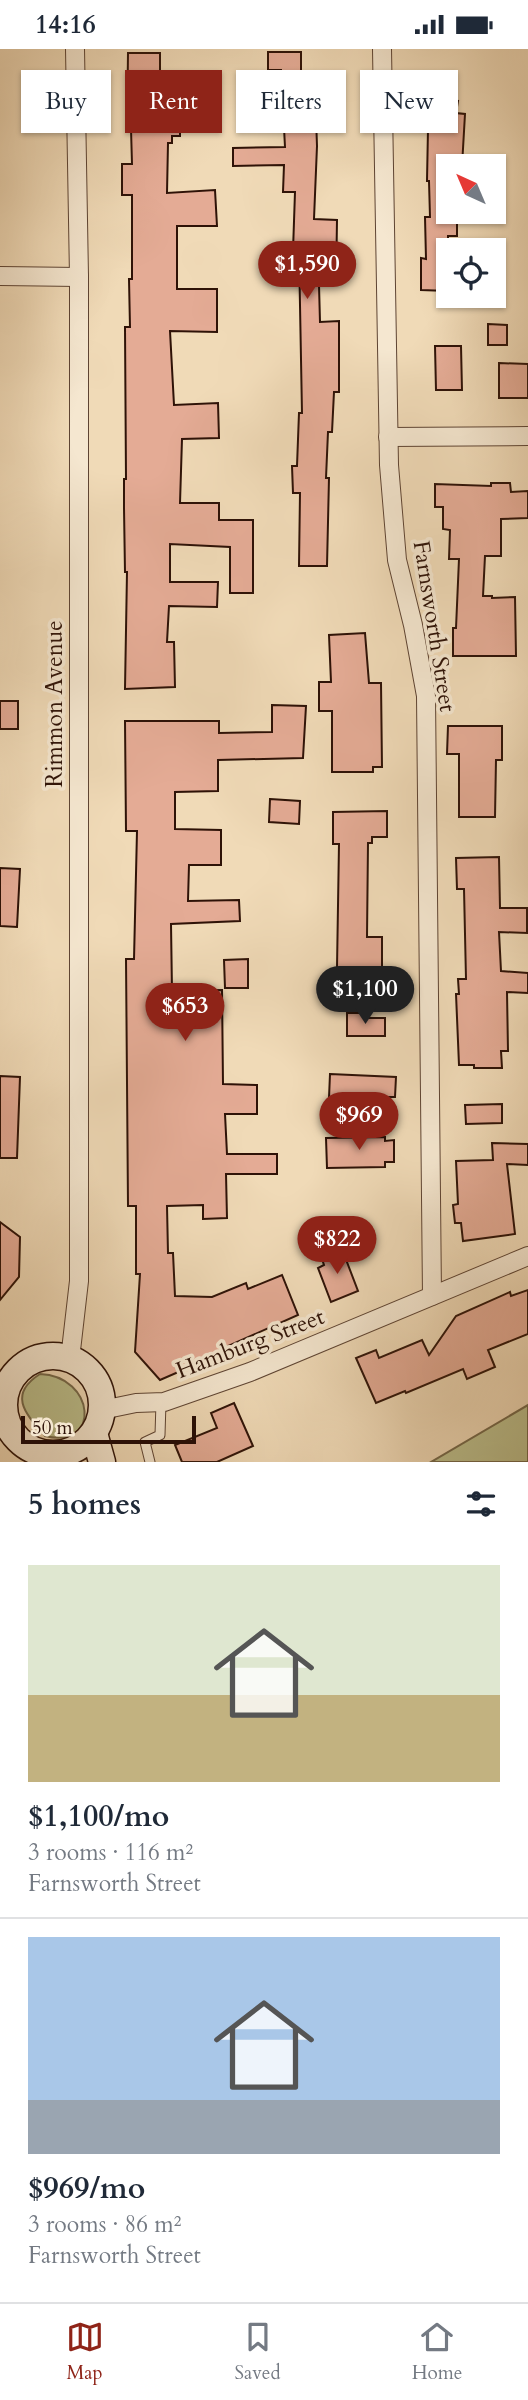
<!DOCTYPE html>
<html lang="en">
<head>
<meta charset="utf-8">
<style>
	body { margin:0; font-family:Cardo,serif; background:#f6f6f7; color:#1f2937; height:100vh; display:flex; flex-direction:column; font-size:26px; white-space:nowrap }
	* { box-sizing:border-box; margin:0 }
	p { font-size:23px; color:#747a83 }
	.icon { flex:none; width:38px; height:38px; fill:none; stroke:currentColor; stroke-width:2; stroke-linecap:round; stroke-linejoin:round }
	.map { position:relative; height:1413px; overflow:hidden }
	.side { display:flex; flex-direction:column; background:#fff; flex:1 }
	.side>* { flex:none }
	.banner { position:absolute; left:21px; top:21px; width:486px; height:63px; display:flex; gap:14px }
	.needle { width:46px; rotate:316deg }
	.tools { position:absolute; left:436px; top:105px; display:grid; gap:14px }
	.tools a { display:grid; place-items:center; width:70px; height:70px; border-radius:0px; background:#fff; box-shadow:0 2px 5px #0004; font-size:35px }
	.scale { position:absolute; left:21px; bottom:18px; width:175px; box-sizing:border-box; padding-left:7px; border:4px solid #2e1207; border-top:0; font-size:19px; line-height:24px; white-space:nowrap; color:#2e1207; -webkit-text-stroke:5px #f5e7d0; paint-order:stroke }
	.price { position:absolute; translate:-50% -60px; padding:0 16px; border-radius:24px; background:#8f2418; color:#fff; font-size:23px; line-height:46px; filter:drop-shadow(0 2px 4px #0008) }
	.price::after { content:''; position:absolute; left:50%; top:42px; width:21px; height:16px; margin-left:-10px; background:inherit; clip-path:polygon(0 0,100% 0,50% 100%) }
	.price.current { background:#222; color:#fff }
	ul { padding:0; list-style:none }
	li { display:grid; align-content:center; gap:14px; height:371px; padding:0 28px }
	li+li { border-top:2px solid #e0e1e3 }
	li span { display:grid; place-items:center; height:217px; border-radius:0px; color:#555 }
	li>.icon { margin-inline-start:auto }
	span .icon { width:126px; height:126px; fill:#fffc; stroke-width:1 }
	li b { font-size:30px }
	h2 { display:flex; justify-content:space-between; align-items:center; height:84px; padding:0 28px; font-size:30px }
	.pill { padding:0 24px; border-radius:0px; background:#fff; box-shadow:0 2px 5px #0004; font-size:24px; line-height:63px }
	.pill.current { background:#8f2418; color:#fff }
	.status { display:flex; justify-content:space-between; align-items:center; height:49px; padding:0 35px; background:#fff; direction:ltr }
	.status svg { height:19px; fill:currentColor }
	.tab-bar { display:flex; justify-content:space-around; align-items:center; height:98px; border-top:2px solid #e0e1e3; background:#fff; font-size:19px; color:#747a83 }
	.tab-bar a { display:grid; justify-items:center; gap:4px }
	.tab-bar .current { color:#8f2418 }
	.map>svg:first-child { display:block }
</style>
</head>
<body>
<div class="status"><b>14:16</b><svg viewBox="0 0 49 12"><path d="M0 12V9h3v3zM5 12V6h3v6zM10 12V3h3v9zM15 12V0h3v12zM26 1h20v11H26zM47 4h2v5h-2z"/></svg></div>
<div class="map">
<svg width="528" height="1413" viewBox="0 0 528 1413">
	<rect width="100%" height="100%" fill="#f0dab7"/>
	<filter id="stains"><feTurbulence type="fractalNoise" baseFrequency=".00286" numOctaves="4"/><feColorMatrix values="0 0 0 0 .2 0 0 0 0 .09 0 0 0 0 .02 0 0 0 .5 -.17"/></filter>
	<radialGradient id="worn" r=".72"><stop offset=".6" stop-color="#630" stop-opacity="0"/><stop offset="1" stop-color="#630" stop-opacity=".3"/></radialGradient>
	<g fill="#bbbf8d" stroke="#74684a" stroke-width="2">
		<path d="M40 1325C95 1327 102 1401 45 1387 26 1365 7 1346 40 1325Z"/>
		<path d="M528 1356V1413H431Z"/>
	</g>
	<g fill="#e4ab95" stroke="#2e1207" stroke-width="2">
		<path d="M268 3H301V39H315L317 97 314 170 337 171 336 236H319L320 273 339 272V343H334L332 383H328L326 429H329L327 517H299L300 444H293L292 417H297L299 364H302L299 202H293L295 143H283L284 116 233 117V99L285 98 281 21H268Z"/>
		<path d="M128 4H160V30L215 31V51H180V87H172V94H168L167 144 215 141 217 177H177V240H217V283L170 282 174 356 218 354 219 389 182 390 180 454H219V471H253V544H230V498L170 495V533H218L217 558 169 557 167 593H174L175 638 125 640 127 523H125L124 459V430H126L125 278H130L129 230H132V146H122V115H132L131 80H127Z"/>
		<path d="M421 48 458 52 456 64 465 65 462 117H448V163H457V187H448V242L421 241V209L426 210 425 168H430L429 132H427L428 80 418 79Z"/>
		<path d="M488 275 507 276V296H488Z"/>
		<path d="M435 297H461L462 341H436Z"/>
		<path d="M499 314 528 315V349H499Z"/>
		<path d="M491 434H510L511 443 528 442V469L501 470V507H485L483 547H492V549L515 548 516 607H453V579H456L459 510H449L450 481 443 480V458H435V435L491 437Z"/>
		<path d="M365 584 369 634H381L382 718H373V723H332V662H319V633H331L329 586Z"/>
		<rect x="0" y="652" width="18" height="28"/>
		<path d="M272 656 306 657 303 709 218 711V742L175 743V780L221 781V816H189L188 852 239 851 240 872 171 875 172 942 222 941 223 1035 257 1036V1065H225L227 1105H277V1125H226L227 1169 203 1170V1156L167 1157 168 1204H173L175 1247 212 1248 246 1234 248 1240 282 1226 298 1266 228 1297 229 1301 160 1331 135 1303 140 1225H136V1157H128L126 910H134L137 782H126L125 672H219V684L272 683Z"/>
		<path d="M448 677H502V711H496L495 768H459V705H447Z"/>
		<path d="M270 750 300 752 299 775 269 773Z"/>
		<path d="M387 762V788H372V794H368L367 888H382V924H355V919H337L339 795H333V763Z"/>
		<path d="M499 808 500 859H527V884L499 883 501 922 528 924V944L507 943 508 1002H501L502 1019H474V1016H459L456 945H459L458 930H466L464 840H457L456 809Z"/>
		<path d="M0 819 20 820 17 878 0 877Z"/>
		<path d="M248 910V939H225L224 911Z"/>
		<path d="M347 964H367V969H385V987H347Z"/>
		<path d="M330 1025 396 1028 395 1048H387V1051L329 1049Z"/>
		<path d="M0 1027 20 1028 17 1109H0Z"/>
		<path d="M502 1055V1074L466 1075 465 1056Z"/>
		<path d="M385 1088V1092L394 1091V1113H385V1118L327 1119 326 1089Z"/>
		<path d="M492 1094 528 1095V1116L507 1115 515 1185 463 1192 461 1174H455L453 1156 458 1155 456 1112 493 1111Z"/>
		<path d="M0 1173 20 1188 19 1228 0 1251Z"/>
		<path d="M342 1200 358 1242 331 1253 318 1219 324 1216 322 1210 326 1208V1206Z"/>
		<path d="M528 1241V1285L488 1301 495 1318 467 1330 463 1320 406 1344 405 1342 376 1354 356 1309 376 1301 379 1309 422 1291 429 1306 456 1267 510 1243 511 1247Z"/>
		<path d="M234 1354 253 1397 217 1413H182L175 1396 217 1379 211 1364Z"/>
	</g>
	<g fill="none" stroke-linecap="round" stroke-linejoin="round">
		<g stroke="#5e4433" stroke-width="11">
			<path id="lane" d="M150 1413 145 1393 160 1386 161 1353"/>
		</g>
		<g stroke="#5e4433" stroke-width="20">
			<g id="street">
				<path d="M382 0 389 416 397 511 413 576 426 647 432 1247"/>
				<path d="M0 227 79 228"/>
				<path d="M388 388 528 387"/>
				<path d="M70 1310 79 1232V228L75 0"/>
				<path d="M102 1361 136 1354 164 1353 250 1323 528 1207"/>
			</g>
		</g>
		<g stroke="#2e1207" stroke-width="29">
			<g id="secondary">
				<circle cx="53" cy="1356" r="49"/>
				<path d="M94 1384 102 1413"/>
			</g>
		</g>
		<use href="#lane" stroke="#f5e7d0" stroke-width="9"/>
		<use href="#street" stroke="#f5e7d0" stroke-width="18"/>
		<use href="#secondary" stroke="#f5e7d0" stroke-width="26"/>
	</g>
	<g text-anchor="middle" stroke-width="7" stroke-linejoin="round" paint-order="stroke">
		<g font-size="23" fill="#2e1207" stroke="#f5e7d0">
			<text transform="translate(435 577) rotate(81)" y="8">Farnsworth Street</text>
			<text transform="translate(54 655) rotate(-90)" y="8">Rimmon Avenue</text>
			<text transform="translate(250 1294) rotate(-21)" y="8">Hamburg Street</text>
		</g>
	</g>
	<rect width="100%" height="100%" filter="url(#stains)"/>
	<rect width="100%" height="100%" fill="url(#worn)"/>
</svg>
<div class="tools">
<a><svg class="needle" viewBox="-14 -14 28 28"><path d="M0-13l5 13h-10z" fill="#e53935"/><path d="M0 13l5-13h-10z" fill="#747a83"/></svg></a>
<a><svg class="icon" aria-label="locate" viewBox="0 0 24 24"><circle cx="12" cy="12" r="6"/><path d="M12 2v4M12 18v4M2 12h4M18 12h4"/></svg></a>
</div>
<div class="scale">50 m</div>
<b class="price" style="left:307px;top:252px">$1,590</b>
<b class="price current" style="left:365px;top:977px">$1,100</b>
<b class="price" style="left:185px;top:994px">$653</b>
<b class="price" style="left:359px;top:1103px">$969</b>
<b class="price" style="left:337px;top:1227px">$822</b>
<div class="banner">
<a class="pill">Buy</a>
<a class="pill current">Rent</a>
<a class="pill">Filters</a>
<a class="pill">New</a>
</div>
</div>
<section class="side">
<h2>5 homes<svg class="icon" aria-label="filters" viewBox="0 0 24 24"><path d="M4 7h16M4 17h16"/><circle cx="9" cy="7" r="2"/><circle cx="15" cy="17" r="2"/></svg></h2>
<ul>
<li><span style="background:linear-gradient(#dfe7d0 60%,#c2b280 0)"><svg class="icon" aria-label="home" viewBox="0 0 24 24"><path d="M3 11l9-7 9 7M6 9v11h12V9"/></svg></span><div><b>$1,100/mo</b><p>3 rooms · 116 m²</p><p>Farnsworth Street</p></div></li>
<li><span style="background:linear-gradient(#a9c7e8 75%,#9aa5b1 0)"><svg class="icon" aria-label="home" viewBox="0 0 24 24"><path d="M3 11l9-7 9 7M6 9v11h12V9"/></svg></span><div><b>$969/mo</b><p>3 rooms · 86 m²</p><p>Farnsworth Street</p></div></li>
</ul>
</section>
<nav class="tab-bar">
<a class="current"><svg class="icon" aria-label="map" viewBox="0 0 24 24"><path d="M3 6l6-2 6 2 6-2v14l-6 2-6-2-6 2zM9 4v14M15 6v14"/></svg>Map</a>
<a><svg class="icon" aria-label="saved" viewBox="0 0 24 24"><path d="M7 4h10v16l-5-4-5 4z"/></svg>Saved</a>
<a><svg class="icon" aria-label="home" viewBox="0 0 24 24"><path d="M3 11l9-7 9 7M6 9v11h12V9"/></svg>Home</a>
</nav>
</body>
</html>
